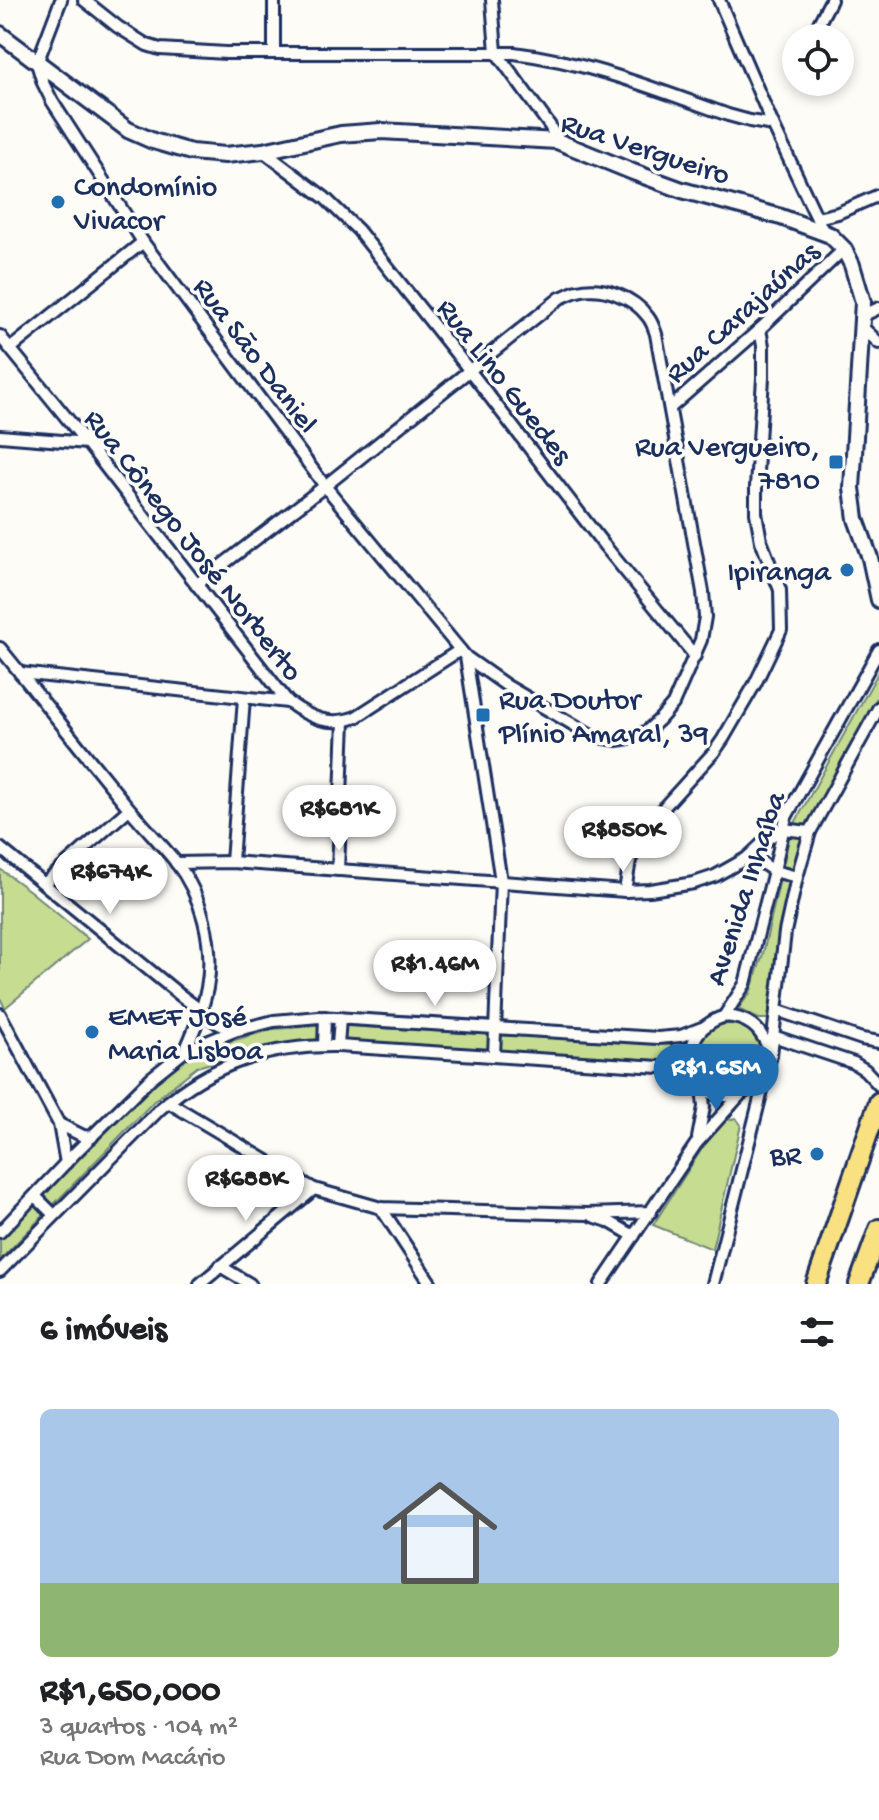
<!DOCTYPE html>
<html lang="pt">
<head>
<meta charset="utf-8">
<style>
	body { margin:0; font-family:"Gochi Hand",sans-serif; background:#f2f2f2; color:#202124; height:100vh; display:flex; flex-direction:column; font-size:30px; white-space:nowrap }
	* { box-sizing:border-box; margin:0 }
	p { font-size:26px; color:#757577 }
	.icon { flex:none; width:44px; height:44px; fill:none; stroke:currentColor; stroke-width:2; stroke-linecap:round; stroke-linejoin:round }
	.map { position:relative; height:1284px; overflow:hidden }
	.sheet { display:flex; flex-direction:column; background:#fff; flex:1 }
	.sheet>* { flex:none }
	.fabs { position:absolute; left:782px; top:24px; display:grid; gap:16px }
	.fabs a { display:grid; place-items:center; width:72px; height:72px; border-radius:50%; background:#fff; box-shadow:0 4px 12px #0003; font-size:40px }
	.price { position:absolute; translate:-50% -68px; padding:0 18px; border-radius:28px; background:#fff; color:#222; font-size:26px; line-height:52px; filter:drop-shadow(0 2px 4px #0008) }
	.price::after { content:''; position:absolute; left:50%; top:48px; width:24px; height:18px; margin-left:-12px; background:inherit; clip-path:polygon(0 0,100% 0,50% 100%) }
	.price.current { background:#1f6fb2; color:#fff }
	ul { padding:0; list-style:none }
	li { display:grid; align-content:center; gap:16px; height:424px; padding:0 40px }
	li+li { border-top:2px solid #e0e0e0 }
	li span { display:grid; place-items:center; height:248px; border-radius:12px; color:#555 }
	li>.icon { margin-inline-start:auto }
	span .icon { width:144px; height:144px; fill:#fffc; stroke-width:1 }
	li b { font-size:34px }
	h2 { display:flex; justify-content:space-between; align-items:center; height:96px; padding:0 40px; font-size:34px }
	.map>svg:first-child { display:block }
</style>
</head>
<body>
<div class="map">
<svg width="879" height="1284" viewBox="0 0 879 1284">
	<rect width="100%" height="100%" fill="#fdfcf7"/>
	<filter id="ink" filterUnits="userSpaceOnUse"><feTurbulence type="fractalNoise" baseFrequency=".0125" numOctaves="2"/><feDisplacementMap in="SourceGraphic" scale="16" xChannelSelector="R" yChannelSelector="G"/><feConvolveMatrix kernelMatrix="1 2 1 2 8 2 1 2 1" color-interpolation-filters="sRGB"/></filter>
	<g filter="url(#ink)">
		<g fill="#c6dc91" stroke="#708678" stroke-width="2">
			<path d="M879 671V694L808 824 780 923 769 1019H759L738 1009 750 993 763 954 791 830Z"/>
			<path d="M0 869 30 891 88 939 5 1008 0 998Z"/>
			<circle cx="730" cy="1057" r="33"/>
			<path d="M328 1025 672 1045 671 1061 327 1040 277 1044 197 1067 154 1101 0 1260V1239L79 1155 163 1072 189 1057 224 1043 274 1029Z"/>
			<path d="M736 1118 741 1125 712 1249 653 1225 719 1122Z"/>
		</g>
		<g fill="none" stroke-linecap="round" stroke-linejoin="round">
			<g stroke="#1b2f5e" stroke-width="16">
				<g id="street">
					<path d="M61 0 37 63 43 83 52 101 143 242 325 486 466 657 507 686 593 736 617 740 635 737 647 731 660 719 673 704 701 640 705 617 703 592 656 334C654 328 652 322 648 317 634 297 602 285 578 291 572 292 566 296 560 298L325 486 196 585"/>
					<path d="M84 0 118 27 147 45 160 49 226 53H514C588 62 658 90 728 115L750 121 773 125"/>
					<path d="M274 0V53"/>
					<path d="M492 0 496 52 550 126 557 141"/>
					<path d="M719 0 773 125 823 231"/>
					<path d="M819 23 831 0"/>
					<path d="M263 151 325 198 358 230 470 371 604 545 695 656"/>
					<path d="M817 218 838 213 879 195"/>
					<path d="M862 316 879 308"/>
					<path d="M861 326 879 343"/>
					<path d="M0 336 87 443 288 702C310 718 330 727 356 717L460 650"/>
					<path d="M11 348 143 242"/>
					<path d="M670 408 760 329 844 249"/>
					<path d="M0 436 87 443"/>
					<path d="M0 648C40 697 79 747 119 796 137 819 157 839 175 861 202 895 215 945 207 988 203 1010 194 1031 185 1051"/>
					<path d="M466 657 501 881 494 1056"/>
					<path d="M20 673 288 702"/>
					<path d="M0 848 180 995 219 1024 234 1031"/>
					<path d="M747 858 759 861 774 871 797 877"/>
					<path d="M232 862 244 698"/>
					<path d="M176 863 232 862 625 891 650 890 694 883 715 876 747 858 766 840 782 829 810 832"/>
					<path d="M338 870 344 721"/>
					<path d="M45 883 129 809"/>
					<path d="M625 891 630 860 644 833 666 805 714 752 723 739 755 684 781 630 780 590 761 541 756 513V487L763 378V346L760 329"/>
					<path d="M776 1010 862 1039 879 1042"/>
					<path d="M0 1014 59 1124 66 1163"/>
					<path d="M725 1015 745 984 748 972 774 871 786 817 879 650"/>
					<path d="M773 1036 854 1063 865 1070 879 1085"/>
					<path d="M324 1046 325 1017"/>
					<path d="M338 1046 340 1018"/>
					<path d="M764 1080C701 1130 667 1049 710 1023 717 1018 724 1015 733 1017 754 1021 763 1033 770 1053"/>
					<path d="M168 1102 314 1189 381 1208 587 1214 651 1212"/>
					<path d="M59 1124 83 1136 92 1137"/>
					<path d="M698 1138 704 1107 702 1087"/>
					<path d="M35 1196 54 1215"/>
					<path d="M381 1208 431 1284"/>
					<path d="M593 1216 608 1221 634 1236"/>
					<path d="M0 1232 77 1151 151 1078 185 1051 234 1031 274 1021 319 1017 658 1038 681 1036 702 1028"/>
					<path d="M220 1266 250 1284"/>
					<path d="M0 1271 160 1109C212 1063 270 1045 338 1046L659 1067 678 1069 694 1076"/>
					<path d="M200 1284 314 1189"/>
					<path d="M601 1284 696 1144 740 1095"/>
					<path d="M713 1284 771 1055 785 932 797 877 810 832 879 707"/>
				</g>
			</g>
			<g stroke="#1b2f5e" stroke-width="20">
				<path id="secondary" d="M0 34 128 130 153 141 191 152 225 155 263 151 341 134 381 131 557 141 633 172 682 190 781 217 830 235 844 249 852 265 863 302 852 488 856 519 870 558 879 600"/>
			</g>
			<g stroke="#1b2f5e" stroke-width="24">
				<g id="highway">
					<path d="M816 1284 879 1102"/>
					<path d="M859 1284 879 1229"/>
				</g>
			</g>
			<use href="#street" stroke="#fdfcf7" stroke-width="10"/>
			<use href="#secondary" stroke="#fdfcf7" stroke-width="14"/>
			<use href="#highway" stroke="#f9e181" stroke-width="18"/>
		</g>
	</g>
	<g fill="#1f6fb2" stroke="#fdfcf7" stroke-width="3">
		<circle cx="58" cy="202" r="8"/>
		<rect x="828" y="454" width="16" height="16" rx="4"/>
		<circle cx="847" cy="570" r="8"/>
		<rect x="475" y="707" width="16" height="16" rx="4"/>
		<circle cx="92" cy="1032" r="8"/>
		<circle cx="817" cy="1154" r="8"/>
	</g>
	<g text-anchor="middle" stroke-width="7" stroke-linejoin="round" paint-order="stroke">
		<g font-size="30" fill="#1b2f5e" stroke="#fdfcf7">
			<text transform="translate(646 147) rotate(18)" y="10">Rua Vergueiro</text>
			<text transform="translate(741 311) rotate(-42)" y="10">Rua Carajaúnas</text>
			<text transform="translate(257 354) rotate(53)" y="10">Rua São Daniel</text>
			<text transform="translate(506 380) rotate(52)" y="10">Rua Lino Guedes</text>
			<text transform="translate(195 544) rotate(52)" y="10">Rua Cônego José Norberto</text>
			<text transform="translate(744 888) rotate(-72)" y="10">Avenida Inhaíba</text>
		</g>
		<g font-size="30" fill="#1b2f5e" stroke="#fdfcf7" text-anchor="start">
			<text x="74" y="195">Condomínio<tspan x="74" dy="34">Vivacor</tspan></text>
			<text x="820" y="455" text-anchor="end">Rua Vergueiro,<tspan x="820" dy="34">7810</tspan></text>
			<text x="831" y="580" text-anchor="end">Ipiranga</text>
			<text x="499" y="708">Rua Doutor<tspan x="499" dy="34">Plínio Amaral, 39</tspan></text>
			<text x="108" y="1025">EMEF José<tspan x="108" dy="34">Maria Lisboa</tspan></text>
			<text x="801" y="1164" text-anchor="end">BR</text>
		</g>
	</g>
</svg>
<div class="fabs">
<a><svg class="icon" aria-label="locate" viewBox="0 0 24 24"><circle cx="12" cy="12" r="6"/><path d="M12 2v4M12 18v4M2 12h4M18 12h4"/></svg></a>
</div>
<b class="price" style="left:339px;top:853px">R$681K</b>
<b class="price" style="left:623px;top:874px">R$850K</b>
<b class="price" style="left:110px;top:916px">R$674K</b>
<b class="price" style="left:435px;top:1008px">R$1.46M</b>
<b class="price current" style="left:716px;top:1112px">R$1.65M</b>
<b class="price" style="left:246px;top:1223px">R$688K</b>
</div>
<section class="sheet">
<h2>6 imóveis<svg class="icon" aria-label="filters" viewBox="0 0 24 24"><path d="M4 7h16M4 17h16"/><circle cx="9" cy="7" r="2"/><circle cx="15" cy="17" r="2"/></svg></h2>
<ul>
<li><span style="background:linear-gradient(#a9c7e8 70%,#8fb573 0)"><svg class="icon" aria-label="home" viewBox="0 0 24 24"><path d="M3 11l9-7 9 7M6 9v11h12V9"/></svg></span><div><b>R$1,650,000</b><p>3 quartos · 104 m²</p><p>Rua Dom Macário</p></div></li>
</ul>
</section>
</body>
</html>
